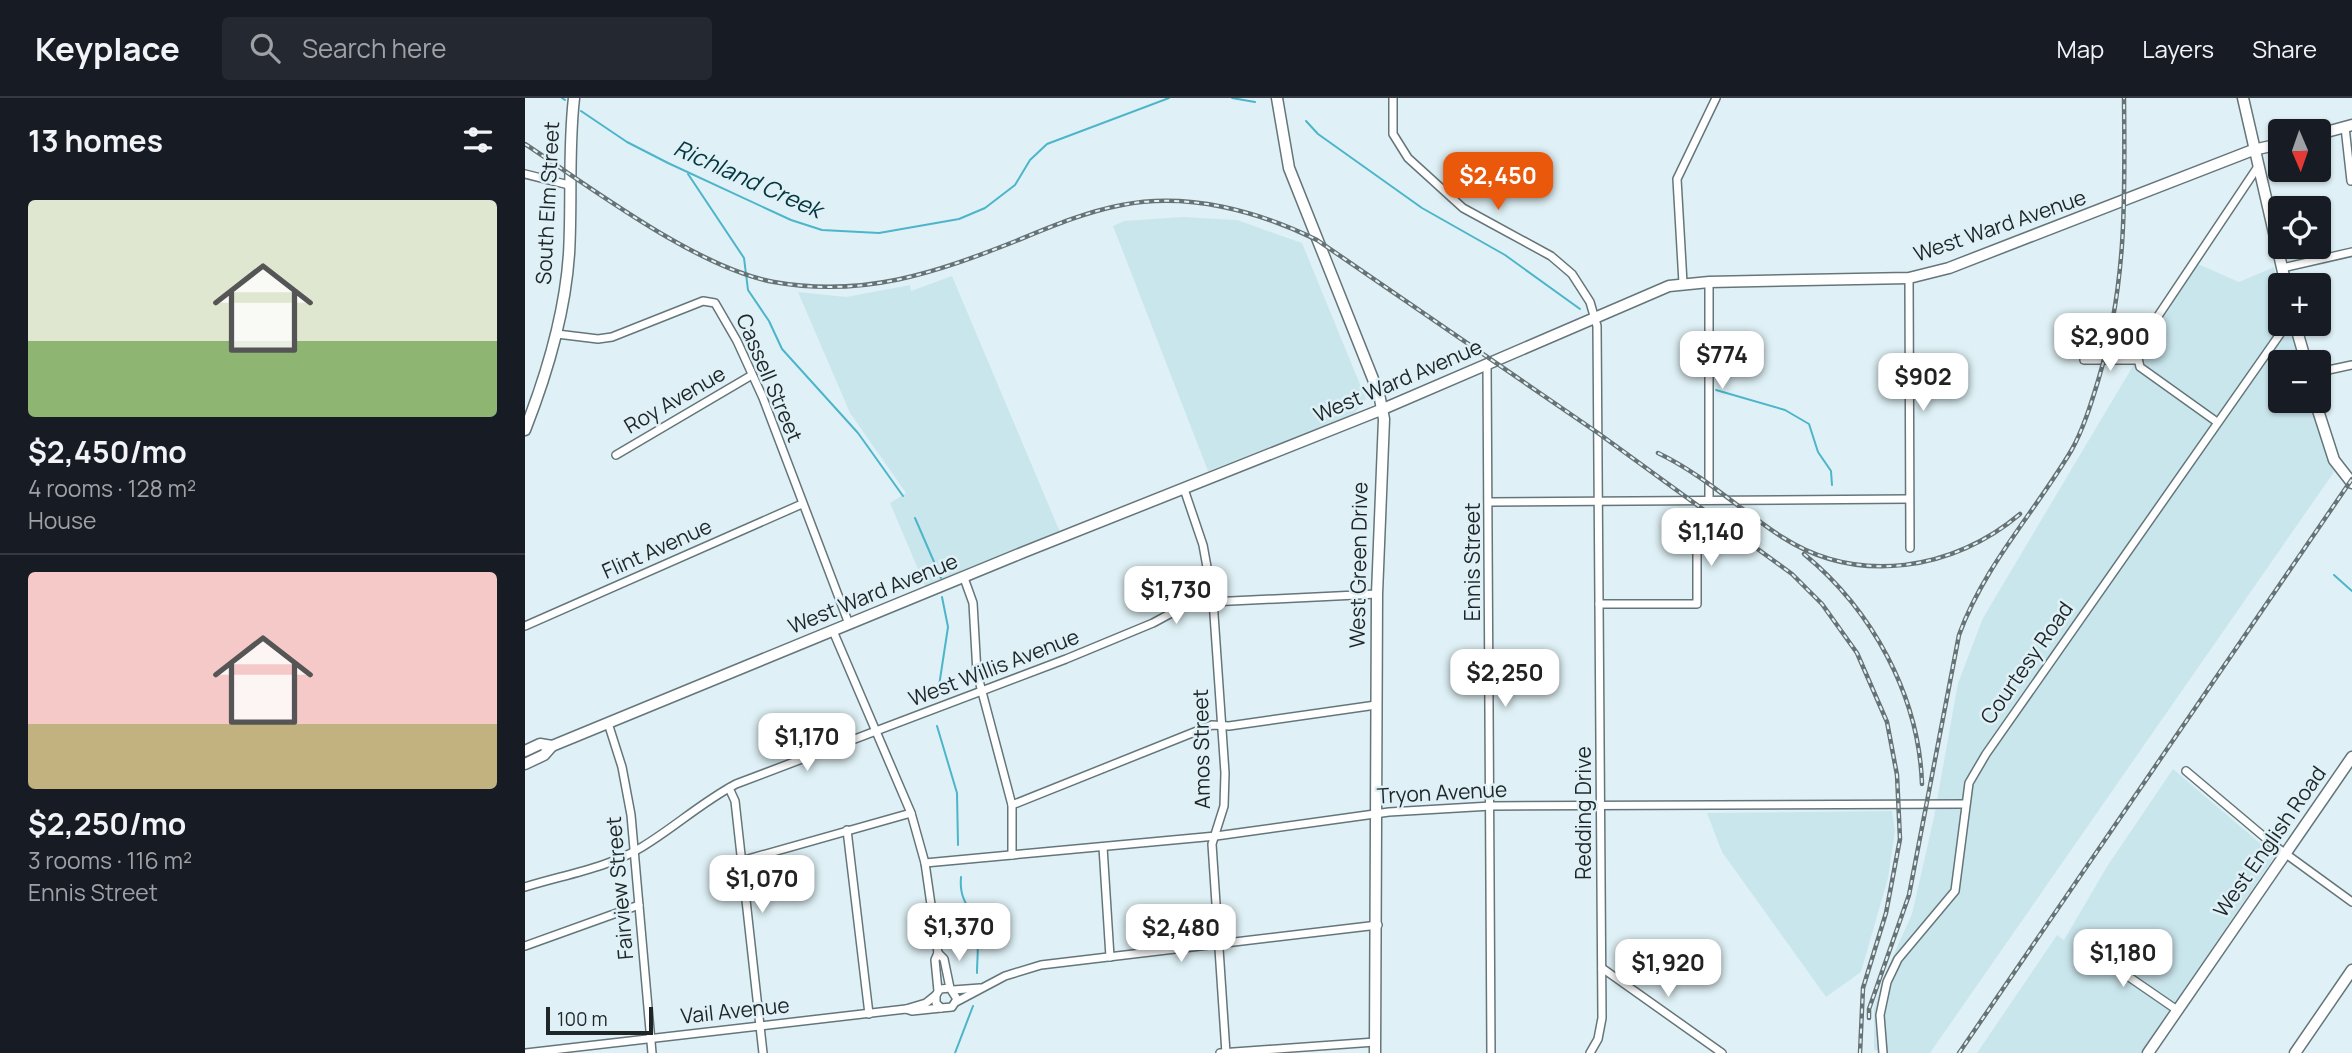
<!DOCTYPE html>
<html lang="en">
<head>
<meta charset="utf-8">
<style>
	body { margin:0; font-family:Manrope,sans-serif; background:#242831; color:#f1f3f6; height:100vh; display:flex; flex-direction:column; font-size:26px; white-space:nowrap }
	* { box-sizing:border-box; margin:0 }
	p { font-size:23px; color:#9ea1a6 }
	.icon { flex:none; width:38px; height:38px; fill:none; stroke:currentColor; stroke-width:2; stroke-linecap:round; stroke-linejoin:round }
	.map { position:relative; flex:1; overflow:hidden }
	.drawer { display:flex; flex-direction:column; background:#171b24; width:525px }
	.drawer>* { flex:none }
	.needle { width:46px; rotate:178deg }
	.controls { position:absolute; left:1743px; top:21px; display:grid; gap:14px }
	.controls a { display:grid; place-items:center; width:63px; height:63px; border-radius:7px; background:#171b24; box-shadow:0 2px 5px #0004; font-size:35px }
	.scale { position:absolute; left:21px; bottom:18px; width:107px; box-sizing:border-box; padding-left:7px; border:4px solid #1f2628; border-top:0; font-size:19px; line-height:24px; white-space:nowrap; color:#1f2628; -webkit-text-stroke:5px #dff1f6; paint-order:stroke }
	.price { position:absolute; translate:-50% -60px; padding:0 16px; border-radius:14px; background:#fff; color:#222; font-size:23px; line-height:46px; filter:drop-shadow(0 2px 4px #0008) }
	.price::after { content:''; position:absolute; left:50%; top:42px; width:21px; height:16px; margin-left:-10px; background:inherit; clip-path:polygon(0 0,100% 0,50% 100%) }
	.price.selected { background:#ea580c; color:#fff }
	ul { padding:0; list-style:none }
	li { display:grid; align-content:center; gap:14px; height:371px; padding:0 28px }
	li+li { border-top:2px solid #363941 }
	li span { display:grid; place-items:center; height:217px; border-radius:7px; color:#555 }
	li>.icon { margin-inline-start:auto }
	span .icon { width:126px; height:126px; fill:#fffc; stroke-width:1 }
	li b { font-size:30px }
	h2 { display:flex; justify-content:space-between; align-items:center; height:84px; padding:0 28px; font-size:30px }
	header { display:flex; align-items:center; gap:42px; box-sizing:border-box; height:98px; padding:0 35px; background:#171b24; border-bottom:2px solid #363941 }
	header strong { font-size:33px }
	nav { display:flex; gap:38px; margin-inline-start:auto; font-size:24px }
	.search { width:490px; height:63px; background:#242831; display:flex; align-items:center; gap:18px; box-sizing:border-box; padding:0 24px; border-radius:7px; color:#9ea1a6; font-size:26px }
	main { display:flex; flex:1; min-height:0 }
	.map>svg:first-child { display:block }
</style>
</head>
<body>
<header>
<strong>Keyplace</strong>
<div class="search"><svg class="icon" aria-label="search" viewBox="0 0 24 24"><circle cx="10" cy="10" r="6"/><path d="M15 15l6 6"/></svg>Search here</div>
<nav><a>Map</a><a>Layers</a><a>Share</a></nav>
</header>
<main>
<section class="drawer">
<h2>13 homes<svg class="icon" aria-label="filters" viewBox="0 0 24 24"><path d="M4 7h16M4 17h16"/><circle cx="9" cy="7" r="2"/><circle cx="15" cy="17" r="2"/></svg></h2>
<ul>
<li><span style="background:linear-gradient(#dfe7d0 65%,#8fb573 0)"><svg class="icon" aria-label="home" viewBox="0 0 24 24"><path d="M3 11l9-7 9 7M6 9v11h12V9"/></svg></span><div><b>$2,450/mo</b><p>4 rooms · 128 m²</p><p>House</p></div></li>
<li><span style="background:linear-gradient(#f6c9c9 70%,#c2b280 0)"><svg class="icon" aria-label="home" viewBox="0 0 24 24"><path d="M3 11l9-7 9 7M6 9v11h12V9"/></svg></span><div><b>$2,250/mo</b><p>3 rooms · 116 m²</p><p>Ennis Street</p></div></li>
</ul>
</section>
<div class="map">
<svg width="1827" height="955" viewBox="0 0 1827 955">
	<rect width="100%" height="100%" fill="#dff1f6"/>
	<g fill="#cae6ed">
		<path d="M657 119 712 122 777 145 841 301 828 317 683 373 588 128 599 123Z"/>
		<path d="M1673 166 1714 184 1749 169 1755 192V226H1765L1775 264H1755V303H1786L1804 364 1809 374 1405 955H1355L1349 951V911L1359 878 1387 816 1409 719 1433 585 1458 520 1615 256Z"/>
		<path d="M427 178 535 434 401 490 365 405 381 395 325 315 273 194 321 199 385 187 386 193Z"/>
		<path d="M1648 671 1750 758 1616 955H1452L1532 837 1539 842 1583 767Z"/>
		<path d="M1367 713 1370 733 1363 780 1336 874 1301 899 1197 754 1182 715Z"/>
	</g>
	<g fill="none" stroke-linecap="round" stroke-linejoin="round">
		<g stroke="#4cb5ca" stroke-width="2">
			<path d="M37 0 40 2"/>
			<path d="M707 0 730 4"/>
			<path d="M56 13 102 44 143 65 266 122 297 132 354 135 434 121 460 110 490 87 505 62 522 46 644 0"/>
			<path d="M781 23 793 36 897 110 980 157 1055 211"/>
			<path d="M163 76 219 160 223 192 244 223 257 251 333 335 378 398"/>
			<path d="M1191 292 1260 312 1284 326 1293 354 1306 373 1307 387"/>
			<path d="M390 420 416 480"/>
			<path d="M1809 477 1827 493"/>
			<path d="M412 601 423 529 417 499"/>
			<path d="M412 628 432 695 433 747"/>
			<path d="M436 779C434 802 444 807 450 825 455 841 452 859 452 875"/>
			<path d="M430 955 448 908"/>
		</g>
		<g stroke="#65767a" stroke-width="10">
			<g id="street">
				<path d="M868 0V36L883 60 938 110 1026 158 1047 176 1065 204 1072 228 1077 920 1073 941 1065 955"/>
				<path d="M1820 29 1826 83"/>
				<path d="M0 76 44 87"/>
				<path d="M1757 170 1827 154"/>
				<path d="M1384 180 1385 450"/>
				<path d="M1184 184V402"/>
				<path d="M1158 185 1152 81 1191 0"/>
				<path d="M32 236 73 241 87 239 178 203 190 205 212 243 238 300 324 526"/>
				<path d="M1559 262H1611"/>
				<path d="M962 267 966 955"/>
				<path d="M1794 274 1827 267"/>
				<path d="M1692 324 1615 269 1611 251 1732 70"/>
				<path d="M91 357 227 277"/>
				<path d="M659 391 678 447 688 502 700 675 699 708 687 746 701 955"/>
				<path d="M965 404 1384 401"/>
				<path d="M439 480 448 505 452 575 487 707V757"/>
				<path d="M1074 506H1172V435"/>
				<path d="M0 528 277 406"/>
				<path d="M308 533 386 715 400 765 413 855 410 862 413 893"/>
				<path d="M83 625 97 669 106 717 127 955"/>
				<path d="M1661 673 1750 748 1827 804"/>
				<path d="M204 690 210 703 238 955"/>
				<path d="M487 707 687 627 704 628 851 607"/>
				<path d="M322 732 344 916"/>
				<path d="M578 749 585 859"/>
				<path d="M216 763 386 715"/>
				<path d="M400 765 691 738 864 714 966 708 1439 706"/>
				<path d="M0 789C38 777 83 770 117 749 150 729 177 704 211 686L541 561 628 525 665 505 852 496"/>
				<path d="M0 848 114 807"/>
				<path d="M1559 848 1652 912"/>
				<path d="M413 855 419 861 425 890 432 901 427 909 416 910 411 905V897L415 891 425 890"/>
				<path d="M1077 870 1197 955"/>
				<path d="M428 892 455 890"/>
				<path d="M431 904 480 878 516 867 853 827"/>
				<path d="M381 911 401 905 411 897"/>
				<path d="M1 955 381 911 387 913 416 910"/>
				<path d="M695 955 850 944"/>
				<path d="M1358 955 1355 917 1362 884 1373 861 1430 793 1444 685 1461 656 1762 226"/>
			</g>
		</g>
		<g stroke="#65767a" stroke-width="13">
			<g id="secondary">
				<path d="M752 0 764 70 854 296 859 321 852 496 850 955"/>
				<path d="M1718 0 1761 187"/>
				<path d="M1794 36 1827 27"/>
				<path d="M1770 226 1781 264"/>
				<path d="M1790 303 1809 362 1827 385"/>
				<path d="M0 332C22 276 40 216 44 156 47 104 43 52 49 0"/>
				<path d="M0 653 15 646 27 648"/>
				<path d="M0 666 19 657 27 648 499 454 858 311 1144 188 1184 184 1384 180 1424 170 1728 52 1755 46"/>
				<path d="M1623 955 1827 659"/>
				<path d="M1770 955 1827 872"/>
			</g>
		</g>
		<use href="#street" stroke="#fff" stroke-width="7"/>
		<use href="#secondary" stroke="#fff" stroke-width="10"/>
		<g stroke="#677275" stroke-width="4.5">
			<g id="rail">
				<path d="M0 46C67 90 172 170 249 184 338 200 410 175 491 143 525 129 560 114 597 107 663 94 733 113 792 142L1073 335 1267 476 1297 506 1332 555 1362 624 1372 677 1375 741 1361 815 1338 890 1335 955"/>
				<path d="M1133 355C1179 377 1215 412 1257 439 1333 488 1429 472 1495 416"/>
				<path d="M1279 456C1347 512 1394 597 1397 686"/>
				<path d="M1344 920V911L1384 797 1434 537C1459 468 1509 415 1546 353 1558 332 1566 306 1573 283 1602 186 1600 100 1599 0"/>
				<path d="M1434 955 1827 381"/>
			</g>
		</g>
		<use href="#rail" stroke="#dff1f6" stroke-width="2" stroke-dasharray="5" stroke-linecap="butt"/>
	</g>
	<g text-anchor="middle" stroke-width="5" stroke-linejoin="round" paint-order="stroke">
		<g font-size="21" fill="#1f2628" stroke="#dff1f6">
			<text transform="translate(23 105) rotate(-87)" y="7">South Elm Street</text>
			<text transform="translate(1475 128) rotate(-19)" y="7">West Ward Avenue</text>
			<text transform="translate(244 280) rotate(67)" y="7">Cassell Street</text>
			<text transform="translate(873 283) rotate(-23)" y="7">West Ward Avenue</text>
			<text transform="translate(150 302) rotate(-30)" y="7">Roy Avenue</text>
			<text transform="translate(132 451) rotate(-24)" y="7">Flint Avenue</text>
			<text transform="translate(948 464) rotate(-90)" y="7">Ennis Street</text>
			<text transform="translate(834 467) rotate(-89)" y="7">West Green Drive</text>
			<text transform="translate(348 496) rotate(-22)" y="7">West Ward Avenue</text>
			<text transform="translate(1502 565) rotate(-55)" y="7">Courtesy Road</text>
			<text transform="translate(469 570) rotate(-21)" y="7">West Willis Avenue</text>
			<text transform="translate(677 651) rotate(-91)" y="7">Amos Street</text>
			<text transform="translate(917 695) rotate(-3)" y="7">Tryon Avenue</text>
			<text transform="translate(1059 715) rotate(-90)" y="7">Redding Drive</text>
			<text transform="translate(1745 744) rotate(-55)" y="7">West English Road</text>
			<text transform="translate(95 790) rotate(-95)" y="7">Fairview Street</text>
			<text transform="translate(210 913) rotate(-6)" y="7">Vail Avenue</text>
		</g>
		<g font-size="23" font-style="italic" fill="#03363f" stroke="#dff1f6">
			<text transform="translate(223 81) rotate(24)" y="8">Richland Creek</text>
		</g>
	</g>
</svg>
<div class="controls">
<a><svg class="needle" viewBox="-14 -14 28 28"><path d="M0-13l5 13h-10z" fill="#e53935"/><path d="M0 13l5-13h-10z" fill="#9ea1a6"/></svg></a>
<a><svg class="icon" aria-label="locate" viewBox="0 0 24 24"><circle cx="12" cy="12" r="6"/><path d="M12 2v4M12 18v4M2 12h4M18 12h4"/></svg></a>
<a>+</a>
<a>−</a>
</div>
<div class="scale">100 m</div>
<b class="price selected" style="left:973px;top:114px">$2,450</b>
<b class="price" style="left:1585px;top:275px">$2,900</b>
<b class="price" style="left:1197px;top:293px">$774</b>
<b class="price" style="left:1398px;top:315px">$902</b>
<b class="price" style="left:1186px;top:470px">$1,140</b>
<b class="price" style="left:651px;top:528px">$1,730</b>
<b class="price" style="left:980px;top:611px">$2,250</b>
<b class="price" style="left:282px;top:675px">$1,170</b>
<b class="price" style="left:237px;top:817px">$1,070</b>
<b class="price" style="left:434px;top:865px">$1,370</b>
<b class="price" style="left:656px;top:866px">$2,480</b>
<b class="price" style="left:1598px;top:891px">$1,180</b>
<b class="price" style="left:1143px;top:901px">$1,920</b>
</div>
</main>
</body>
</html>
